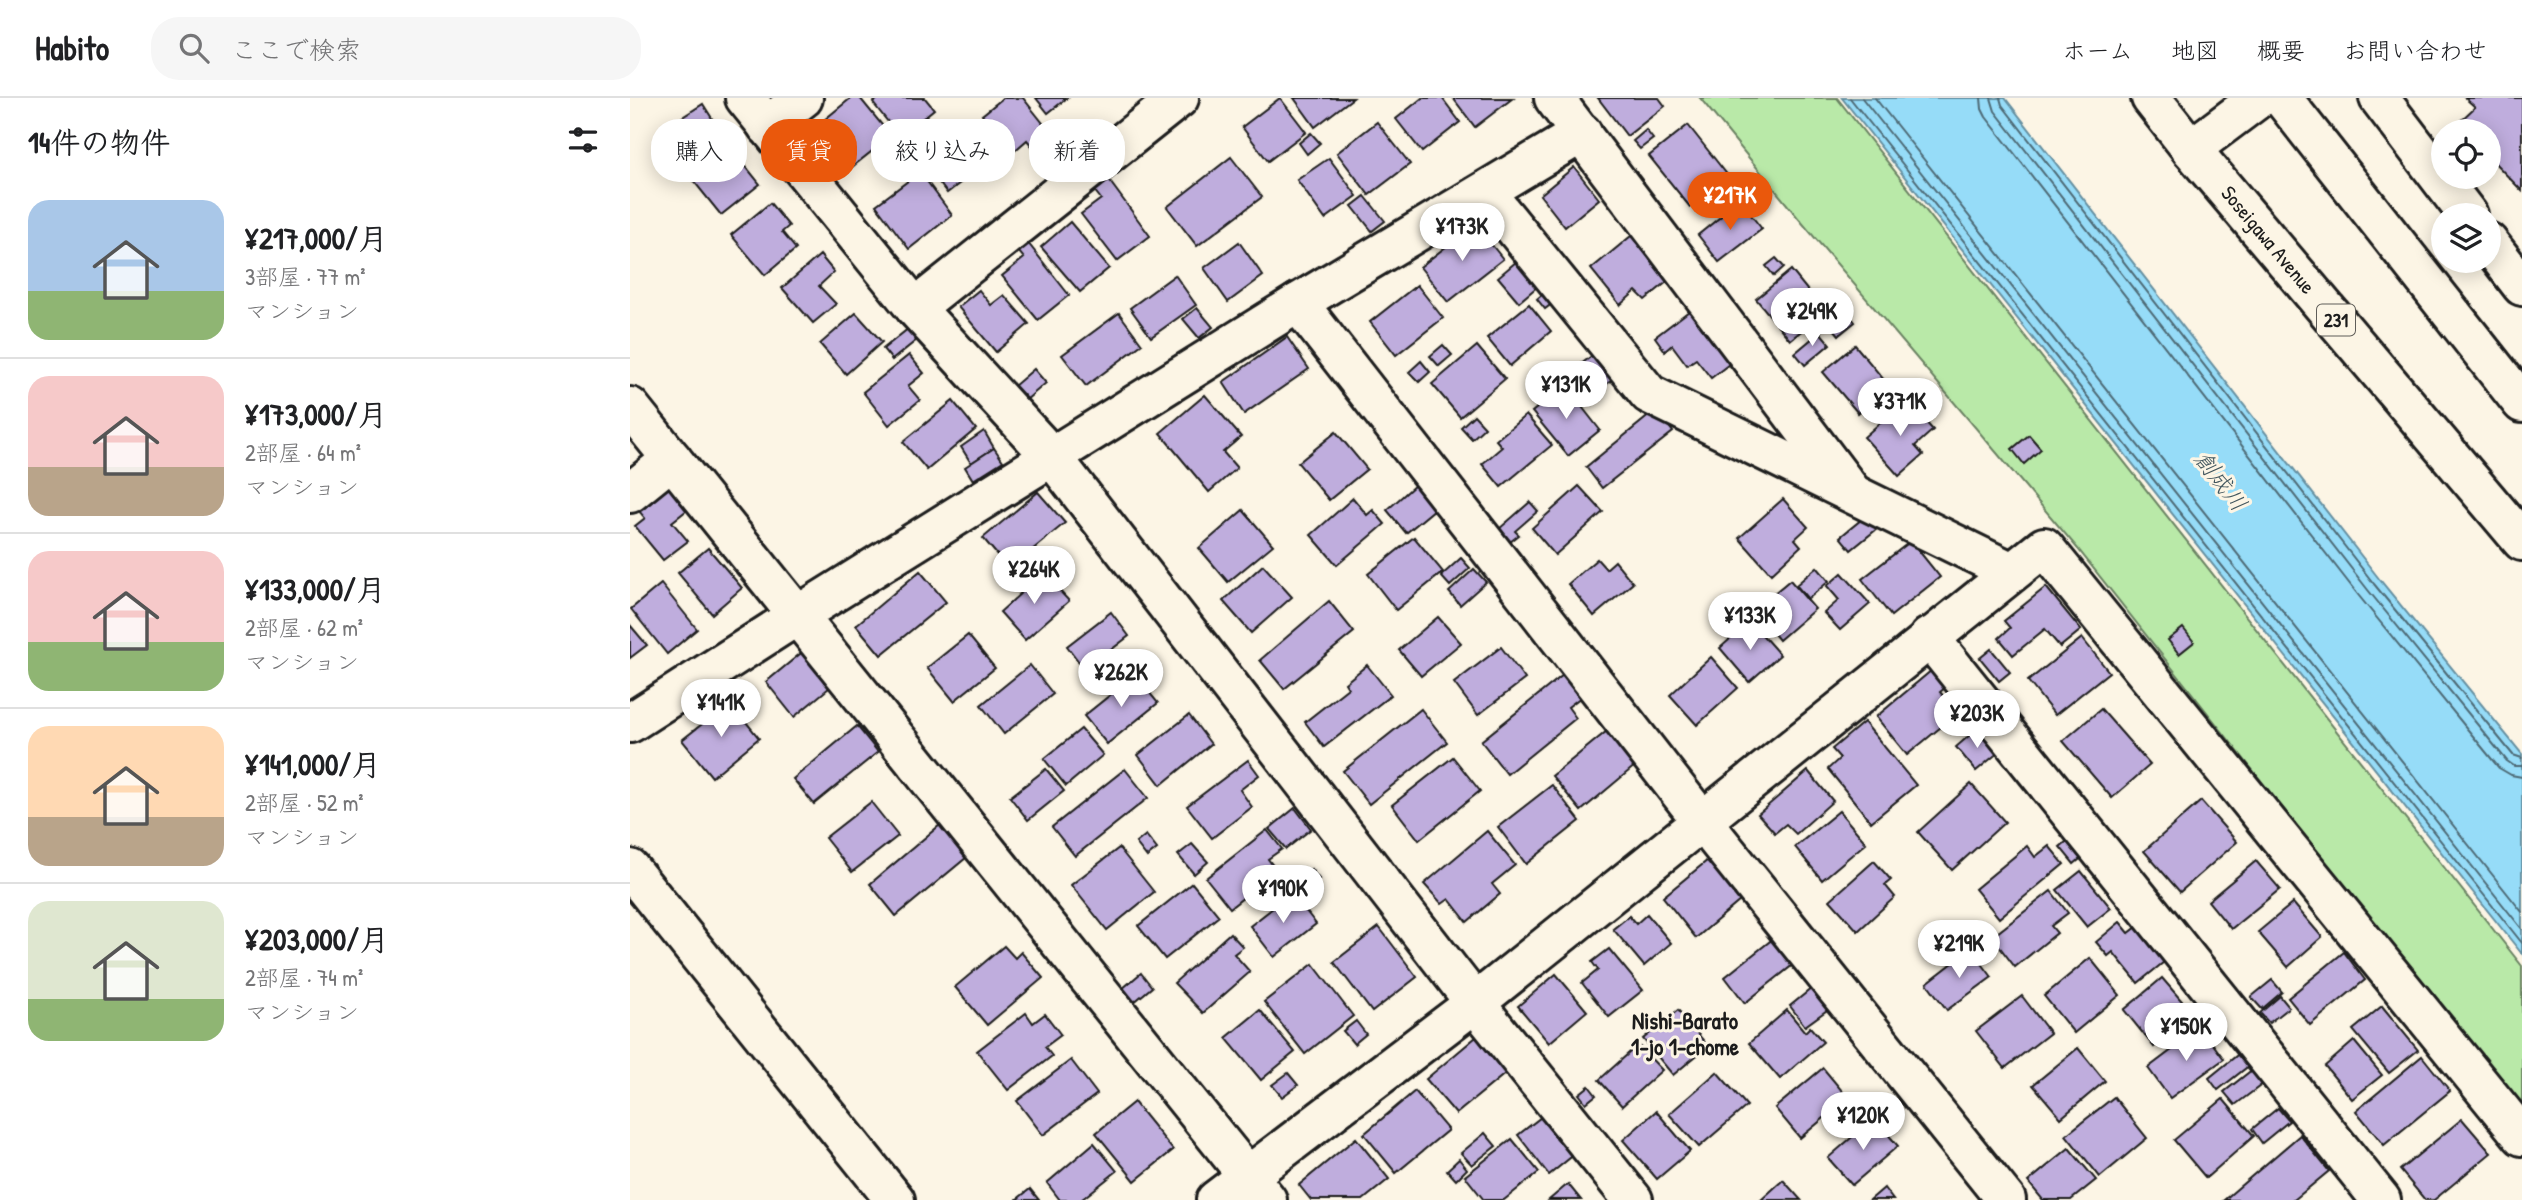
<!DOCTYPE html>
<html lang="ja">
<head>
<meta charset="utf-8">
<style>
	body { margin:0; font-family:"Patrick Hand","Klee One",sans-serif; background:#f6f6f6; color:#202124; height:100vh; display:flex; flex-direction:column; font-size:26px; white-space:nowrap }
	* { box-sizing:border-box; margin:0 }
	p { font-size:23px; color:#757577 }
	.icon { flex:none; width:38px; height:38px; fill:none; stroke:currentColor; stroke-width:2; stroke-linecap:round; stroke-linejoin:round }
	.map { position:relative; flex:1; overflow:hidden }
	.sheet { display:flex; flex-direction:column; background:#fff; width:630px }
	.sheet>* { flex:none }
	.top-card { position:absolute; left:21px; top:21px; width:665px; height:63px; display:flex; gap:14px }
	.buttons { position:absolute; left:1801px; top:21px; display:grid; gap:14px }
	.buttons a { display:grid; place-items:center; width:70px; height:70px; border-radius:50%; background:#fff; box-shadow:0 4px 18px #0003; font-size:35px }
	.price { position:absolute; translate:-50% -60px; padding:0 16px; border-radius:24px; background:#fff; color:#222; font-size:23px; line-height:46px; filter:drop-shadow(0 2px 4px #0008) }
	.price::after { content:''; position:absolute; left:50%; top:42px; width:21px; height:16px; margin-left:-10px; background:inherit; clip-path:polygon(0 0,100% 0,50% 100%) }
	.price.active { background:#ea580c; color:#fff }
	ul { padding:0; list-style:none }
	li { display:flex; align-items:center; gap:21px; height:175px; padding:0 28px }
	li+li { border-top:2px solid #e0e0e0 }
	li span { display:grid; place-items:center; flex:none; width:196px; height:140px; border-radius:21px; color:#555 }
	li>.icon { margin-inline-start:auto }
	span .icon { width:84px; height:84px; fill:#fffc; stroke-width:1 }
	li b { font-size:30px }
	h2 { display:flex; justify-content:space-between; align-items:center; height:84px; padding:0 28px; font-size:30px }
	.chip { padding:0 24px; border-radius:28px; background:#fff; box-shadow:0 4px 18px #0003; font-size:24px; line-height:63px }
	.chip.active { background:#ea580c; color:#fff }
	header { display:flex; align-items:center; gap:42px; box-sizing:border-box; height:98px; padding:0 35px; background:#fff; border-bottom:2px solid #e0e0e0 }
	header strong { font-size:33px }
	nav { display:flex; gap:38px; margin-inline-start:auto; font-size:24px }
	.search { width:490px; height:63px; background:#f6f6f6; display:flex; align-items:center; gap:18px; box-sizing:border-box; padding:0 24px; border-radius:28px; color:#757577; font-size:26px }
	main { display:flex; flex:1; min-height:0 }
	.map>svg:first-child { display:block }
</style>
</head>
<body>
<header>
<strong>Habito</strong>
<div class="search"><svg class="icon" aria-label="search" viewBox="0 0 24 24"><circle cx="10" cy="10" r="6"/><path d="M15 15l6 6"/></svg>ここで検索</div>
<nav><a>ホーム</a><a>地図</a><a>概要</a><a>お問い合わせ</a></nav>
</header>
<main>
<section class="sheet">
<h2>14件の物件<svg class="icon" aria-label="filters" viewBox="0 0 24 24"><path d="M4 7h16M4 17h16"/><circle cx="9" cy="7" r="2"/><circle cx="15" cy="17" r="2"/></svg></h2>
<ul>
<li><span style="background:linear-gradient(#a9c7e8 65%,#8fb573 0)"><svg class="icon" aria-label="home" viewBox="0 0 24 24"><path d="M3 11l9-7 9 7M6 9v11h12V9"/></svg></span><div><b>¥217,000/月</b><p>3部屋 · 77 m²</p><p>マンション</p></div></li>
<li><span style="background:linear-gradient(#f6c9c9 65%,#b9a48a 0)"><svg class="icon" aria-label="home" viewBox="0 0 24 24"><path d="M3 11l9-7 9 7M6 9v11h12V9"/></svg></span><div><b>¥173,000/月</b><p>2部屋 · 64 m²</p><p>マンション</p></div></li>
<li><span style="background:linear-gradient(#f6c9c9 65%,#8fb573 0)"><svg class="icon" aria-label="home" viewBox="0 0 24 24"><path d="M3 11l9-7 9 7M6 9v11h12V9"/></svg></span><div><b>¥133,000/月</b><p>2部屋 · 62 m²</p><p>マンション</p></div></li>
<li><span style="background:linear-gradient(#ffd9b3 65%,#b9a48a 0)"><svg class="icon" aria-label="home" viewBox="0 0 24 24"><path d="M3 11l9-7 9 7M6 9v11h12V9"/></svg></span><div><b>¥141,000/月</b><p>2部屋 · 52 m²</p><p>マンション</p></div></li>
<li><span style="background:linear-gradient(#dfe7d0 70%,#8fb573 0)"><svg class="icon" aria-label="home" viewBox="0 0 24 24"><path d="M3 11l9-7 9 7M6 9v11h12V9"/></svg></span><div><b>¥203,000/月</b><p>2部屋 · 74 m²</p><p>マンション</p></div></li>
</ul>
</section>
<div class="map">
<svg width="1892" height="1102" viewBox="0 0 1892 1102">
	<rect width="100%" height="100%" fill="#fcf5e5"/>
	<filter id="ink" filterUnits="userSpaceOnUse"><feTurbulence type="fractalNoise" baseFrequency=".0143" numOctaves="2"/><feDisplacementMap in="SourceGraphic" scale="14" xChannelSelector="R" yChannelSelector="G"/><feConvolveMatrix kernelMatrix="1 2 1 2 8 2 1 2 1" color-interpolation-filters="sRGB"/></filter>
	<g filter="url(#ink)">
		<path fill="#b9e9a8" stroke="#6a8262" stroke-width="2" d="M1070 0H1207L1892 868V1013L1448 451 1169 121Z"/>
		<path fill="#96dcf8" stroke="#658fa0" stroke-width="2" d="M1212 0H1375L1750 482 1892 656V856Z"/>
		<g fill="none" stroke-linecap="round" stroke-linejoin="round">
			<g stroke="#4d6974" stroke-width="2">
				<path d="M1220 0 1892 845"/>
				<path d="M1232 0 1892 831"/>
				<path d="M1245 0 1892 814"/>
				<path d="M1351 0 1352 11 1356 19 1729 498 1869 670 1881 677 1892 679"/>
				<path d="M1361 0 1365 13 1738 492 1877 663 1884 668H1892"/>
				<path d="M1370 0 1372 7 1744 486 1883 657 1892 660"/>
			</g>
		</g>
		<g fill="#bfaddd" stroke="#1c1c1c" stroke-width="2">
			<path d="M221 0H230L261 38 222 69 188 27Z"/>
			<path d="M249 0H295L304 11 270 39 243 5Z"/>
			<path d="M373 0H393L420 34 402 48 397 42 382 55 352 17Z"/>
			<path d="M406 0H437L418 15Z"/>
			<path d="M650 0 676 34 638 63 612 29Z"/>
			<path d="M664 0H723L685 29Z"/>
			<path d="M792 0H812L830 24 792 54 766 21Z"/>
			<path d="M823 0H883L845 29Z"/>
			<path d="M968 0H1029L1035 8 997 38Z"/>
			<path d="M1835 0H1892V93L1858 58V33H1834L1827 26 1845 9Z"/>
			<path d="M73 6 95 41 52 69 29 34Z"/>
			<path d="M747 24 780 66 739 97 707 55Z"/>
			<path d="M339 25 365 58 317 95 298 70 308 63 301 55Z"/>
			<path d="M1058 27 1099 79 1060 109 1019 58Z"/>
			<path d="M1016 32 1023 41 1010 51 1003 43Z"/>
			<path d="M681 35 690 45 677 56 669 45Z"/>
			<path d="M101 50 130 86 91 117 62 81Z"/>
			<path d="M601 59 632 99 567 148 537 109Z"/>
			<path d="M699 60 727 98 695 121 667 82Z"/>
			<path d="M944 69 969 101 935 129 910 97Z"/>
			<path d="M290 74 322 117 279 151 246 107Z"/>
			<path d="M478 81 520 138 487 163 451 116 471 101 464 92Z"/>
			<path d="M735 98 755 123 742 133 722 108Z"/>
			<path d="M1110 103 1132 131 1089 164 1068 137Z"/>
			<path d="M140 105 159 128 152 134 166 151 135 177 101 137Z"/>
			<path d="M440 124 479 170 450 194 411 149Z"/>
			<path d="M845 126 873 161 818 204 790 169Z"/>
			<path d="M1001 138 1038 183 1015 202 1006 193 990 207 961 171Z"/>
			<path d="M609 144 633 178 598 204 574 170Z"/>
			<path d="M398 145 439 197 408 222 372 178 394 160 388 153Z"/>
			<path d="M190 157 204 174 189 188 206 206 183 225 152 190Z"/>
			<path d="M893 158 914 183 889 204 868 179Z"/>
			<path d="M1146 160 1154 169 1144 178 1136 168Z"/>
			<path d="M1161 172 1195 214 1160 242 1126 201Z"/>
			<path d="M545 177 566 207 521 239 500 210Z"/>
			<path d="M787 187 813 220 766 257 740 224Z"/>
			<path d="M919 191 928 201 915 211 907 201Z"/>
			<path d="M349 192 361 207 374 197 399 226 366 254 328 209Z"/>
			<path d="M899 206 921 233 880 268 857 240Z"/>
			<path d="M567 210 583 229 569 240 553 221Z"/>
			<path d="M1063 210 1103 263 1081 280 1066 261 1057 267 1042 247 1035 253 1025 239Z"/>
			<path d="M1216 212 1225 224 1209 237 1200 226Z"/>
			<path d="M226 215 252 244 216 276 190 246Z"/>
			<path d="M489 215 512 246 456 288 432 257Z"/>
			<path d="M279 230 288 241 262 262 253 251Z"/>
			<path d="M1190 234 1200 246 1175 267 1165 255Z"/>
			<path d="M657 239 679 271 614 316 593 284Z"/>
			<path d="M813 247 822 257 809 268 800 258Z"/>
			<path d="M1225 247 1260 289 1228 315 1193 274Z"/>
			<path d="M847 248 875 281 830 319 802 286Z"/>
			<path d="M279 257 294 275 278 288 290 302 259 327 233 294Z"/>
			<path d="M963 257 982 282 960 299 941 274Z"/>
			<path d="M791 263 800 274 789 284 779 274Z"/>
			<path d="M404 271 416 285 396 302 384 288Z"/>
			<path d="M935 287 970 332 938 358 902 314Z"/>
			<path d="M575 297 611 339 593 354 607 370 579 394 530 335Z"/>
			<path d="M1276 302 1303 332 1285 348 1293 357 1269 378 1234 339Z"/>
			<path d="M323 303 346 331 297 372 273 344Z"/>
			<path d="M1026 312 1043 334 972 390 956 369Z"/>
			<path d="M844 317 855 329 842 341 831 329Z"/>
			<path d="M896 317 922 347 871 389 852 366 872 349 866 342Z"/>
			<path d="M354 333 364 350 341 365 331 349Z"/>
			<path d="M706 334 737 371 699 402 668 365Z"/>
			<path d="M1399 337 1411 351 1394 366 1382 351Z"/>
			<path d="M364 350 373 363 343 382 335 369Z"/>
			<path d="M785 387 805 411 776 435 757 412Z"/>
			<path d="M38 388 57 412 42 424 58 443 33 462 5 428 15 420 8 412Z"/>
			<path d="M949 388 973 414 925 457 902 430Z"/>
			<path d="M408 394 435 425 379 471 353 440Z"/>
			<path d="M723 400 737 417 743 412 755 426 707 467 681 437Z"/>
			<path d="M1153 401 1178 429 1165 441 1171 448 1141 476 1109 440Z"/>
			<path d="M900 404 908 413 885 433 889 437 880 444 869 431Z"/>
			<path d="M613 412 643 447 598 484 569 450Z"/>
			<path d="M1242 413 1253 426 1221 452 1210 439Z"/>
			<path d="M784 439 813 474 766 512 738 476Z"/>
			<path d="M1281 443 1310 479 1261 518 1232 481Z"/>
			<path d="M78 450 112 490 82 516 48 475Z"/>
			<path d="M831 460 840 470 820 488 811 478Z"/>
			<path d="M967 461 976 471 985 463 1003 485 964 518 938 486Z"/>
			<path d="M633 467 662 499 621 535 593 503Z"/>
			<path d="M1187 469 1199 483 1178 501 1166 487Z"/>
			<path d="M844 471 856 484 830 507 819 494Z"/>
			<path d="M290 473 316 504 251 557 226 527Z"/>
			<path d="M413 475 439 503 395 542 370 514Z"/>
			<path d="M1212 475 1240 506 1210 532 1194 515 1209 502 1197 488Z"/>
			<path d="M1160 482 1185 511 1149 542 1124 512Z"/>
			<path d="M31 486 67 531 37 556 1 511Z"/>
			<path d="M1416 489 1451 532 1430 549 1415 531 1383 557 1369 540 1380 530 1374 523Z"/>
			<path d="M699 503 724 534 654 591 630 562Z"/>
			<path d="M481 514 499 538 455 572 437 548Z"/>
			<path d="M808 519 831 545 791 578 769 552Z"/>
			<path d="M1120 523 1150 557 1119 584 1090 550Z"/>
			<path d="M0 527 17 547 0 560Z"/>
			<path d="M1553 530 1564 544 1549 556 1538 542Z"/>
			<path d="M338 537 365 570 324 603 297 570Z"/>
			<path d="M1452 540 1479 574 1425 617 1398 583Z"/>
			<path d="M871 549 895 581 848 617 824 585Z"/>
			<path d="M176 551 205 585 164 619 136 584Z"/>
			<path d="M1361 551 1380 574 1369 583 1350 560Z"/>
			<path d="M1081 559 1108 590 1067 627 1040 597Z"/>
			<path d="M400 567 423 596 374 636 351 607Z"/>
			<path d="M737 567 761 597 694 649 675 624 718 590 715 585Z"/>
			<path d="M1302 572 1316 589 1310 594 1328 615 1277 657 1246 619Z"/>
			<path d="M505 577 528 605 477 646 454 618Z"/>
			<path d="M933 577 951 599 938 609 946 620 877 676 851 643Z"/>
			<path d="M100 604 129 640 82 679 52 642Z"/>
			<path d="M791 611 817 644 739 706 713 673Z"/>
			<path d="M1471 611 1520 667 1482 700 1433 643Z"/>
			<path d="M559 617 581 646 531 687 508 657Z"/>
			<path d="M1234 624 1286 687 1241 724 1198 671 1210 660 1202 651Z"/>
			<path d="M227 628 248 654 184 706 163 681Z"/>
			<path d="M1348 630 1369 654 1346 673 1326 649Z"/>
			<path d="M451 631 473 657 436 688 414 661Z"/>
			<path d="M977 633 1006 667 951 713 922 678Z"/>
			<path d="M823 659 850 693 789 742 762 707Z"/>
			<path d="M618 662 629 677 610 692 622 709 582 740 557 708Z"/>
			<path d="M416 671 434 693 398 722 380 699Z"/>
			<path d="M495 671 518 700 445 758 422 729Z"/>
			<path d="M1178 673 1203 703 1166 736 1156 726 1145 735 1128 716Z"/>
			<path d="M1341 686 1375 724 1322 772 1288 734Z"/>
			<path d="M922 687 950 723 896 766 868 729Z"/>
			<path d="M1571 703 1607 744 1550 794 1514 753Z"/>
			<path d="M241 704 268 738 222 774 195 740Z"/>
			<path d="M665 710 681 731 656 751 639 731Z"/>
			<path d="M1209 713 1236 745 1192 782 1165 749Z"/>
			<path d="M310 727 337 759 266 818 240 786Z"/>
			<path d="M637 732 652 751 638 761 647 773 600 810 576 780Z"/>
			<path d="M857 733 885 767 862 786 870 796 837 824 819 801 812 806 794 786Z"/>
			<path d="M516 737 527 751 517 759 506 745Z"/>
			<path d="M1442 739 1456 756 1444 766 1430 749Z"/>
			<path d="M562 746 578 764 564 776 548 757Z"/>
			<path d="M1397 748 1405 759 1419 748 1434 766 1369 820 1345 791Z"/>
			<path d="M489 750 524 794 477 832 441 787Z"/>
			<path d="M1078 762 1111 802 1066 840 1033 799Z"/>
			<path d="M1244 763 1261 782 1255 787 1265 799 1228 833 1200 802Z"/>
			<path d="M1626 763 1650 791 1601 831 1578 803Z"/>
			<path d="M681 771 689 781 673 793 665 784Z"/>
			<path d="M1451 773 1481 810 1457 829 1427 792Z"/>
			<path d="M562 785 589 818 535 861 508 828Z"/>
			<path d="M1421 793 1438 815 1421 828 1427 835 1385 869 1362 839Z"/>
			<path d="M662 795 686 826 644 859 620 828Z"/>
			<path d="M1663 805 1692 839 1658 869 1628 834Z"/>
			<path d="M1017 816 1041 845 1014 868 983 831 999 818 1006 826Z"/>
			<path d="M1490 824 1499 835 1507 829 1534 864 1508 885 1483 854 1478 858 1466 844Z"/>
			<path d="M749 829 787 879 742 914 704 864Z"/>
			<path d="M600 835 613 849 604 856 620 874 573 915 544 885Z"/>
			<path d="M1144 840 1164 866 1115 905 1095 879Z"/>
			<path d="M374 848 385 860 391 854 413 880 357 927 325 889Z"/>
			<path d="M979 851 1013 892 979 919 952 885 968 872 962 864Z"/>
			<path d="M1341 851 1362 879 1317 912 1297 885Z"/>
			<path d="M1714 854 1735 882 1680 927 1658 900Z"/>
			<path d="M1460 860 1490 897 1444 935 1414 898Z"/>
			<path d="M683 866 723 918 675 956 634 904Z"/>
			<path d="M511 875 522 889 503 905 492 891Z"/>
			<path d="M926 876 957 913 919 945 888 908Z"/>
			<path d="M1532 880 1563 916 1524 949 1494 912Z"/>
			<path d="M1642 882 1652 894 1632 911 1621 899Z"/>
			<path d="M1187 886 1204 907 1175 928 1160 908Z"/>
			<path d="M1392 898 1420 935 1375 970 1346 933Z"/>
			<path d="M1650 898 1659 909 1639 925 1630 915Z"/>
			<path d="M1752 908 1788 952 1759 975 1723 932Z"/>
			<path d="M630 912 665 954 631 982 596 940Z"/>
			<path d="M1048 912 1078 948 1043 977 1013 941Z"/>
			<path d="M1157 912 1175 934 1180 929 1193 944 1150 981 1119 945Z"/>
			<path d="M396 915 403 925 415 916 431 937 415 949 422 958 378 992 347 953Z"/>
			<path d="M726 923 736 936 724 946 713 933Z"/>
			<path d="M1571 930 1594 961 1540 1000 1518 970Z"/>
			<path d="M852 934 882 970 826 1016 796 981Z"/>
			<path d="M1724 943 1752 977 1722 1001 1695 968Z"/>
			<path d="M1008 947 1032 972 992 1008 969 982Z"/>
			<path d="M1448 950 1475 983 1431 1020 1403 987Z"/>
			<path d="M1611 954 1621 966 1588 992 1579 980Z"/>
			<path d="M1792 958 1820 993 1754 1047 1726 1013Z"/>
			<path d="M441 962 467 996 413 1037 387 1003Z"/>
			<path d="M1193 970 1218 1000 1170 1040 1145 1010Z"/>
			<path d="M1623 971 1634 985 1605 1007 1594 994Z"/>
			<path d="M1087 974 1117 1008 1069 1049 1039 1016Z"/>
			<path d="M658 975 668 987 652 999 642 987Z"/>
			<path d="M959 988 966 997 956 1005 949 996Z"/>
			<path d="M785 993 818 1032 766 1075 734 1036Z"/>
			<path d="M1484 999 1517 1040 1470 1079 1436 1037Z"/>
			<path d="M1593 1001 1624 1038 1576 1080 1544 1042Z"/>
			<path d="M504 1004 543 1052 505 1083 466 1035Z"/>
			<path d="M1648 1010 1659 1023 1632 1045 1622 1031Z"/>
			<path d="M1026 1013 1060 1053 1027 1081 993 1042Z"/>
			<path d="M915 1016 946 1055 919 1077 888 1037Z"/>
			<path d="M1244 1020 1268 1048 1222 1087 1198 1060Z"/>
			<path d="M1832 1021 1861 1055 1804 1102H1795L1770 1072Z"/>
			<path d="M855 1035 866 1048 842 1067 831 1055Z"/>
			<path d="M1670 1037 1699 1073 1664 1102H1594Z"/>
			<path d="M726 1040 759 1081 733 1102H681L669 1087Z"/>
			<path d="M882 1041 909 1074 874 1102H854L835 1078Z"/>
			<path d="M464 1045 487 1073 451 1102H430L417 1085Z"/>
			<path d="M1439 1050 1466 1082 1441 1102H1413L1398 1084Z"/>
			<path d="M829 1061 837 1071 826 1082 817 1072Z"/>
			<path d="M1153 1082 1171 1102H1131Z"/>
			<path d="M938 1086 951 1102H919Z"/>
			<path d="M1254 1090 1263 1102H1240Z"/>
			<path d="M400 1091 409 1102H386Z"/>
		</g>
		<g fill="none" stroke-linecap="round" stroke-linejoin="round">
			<g stroke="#1c1c1c" stroke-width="44">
				<g id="street">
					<path d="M115 0 285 210 423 360 845 905 1003 1102"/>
					<path d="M924 0 1220 392"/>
					<path d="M1749 0 1838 117"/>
					<path d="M137 28 173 0"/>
					<path d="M855 94 1019 296 1382 474"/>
					<path d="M1858 144 1892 188"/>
					<path d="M668 205 1072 723 1376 1102"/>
					<path d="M285 210 549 0"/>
					<path d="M0 309 637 1102"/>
					<path d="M0 395 42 361"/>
					<path d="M1299 539 1751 1102"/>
					<path d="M0 625 168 517 668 205 952 35"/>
					<path d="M0 771 265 1102"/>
					<path d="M586 1102 845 905 1414 449 1892 1038"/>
				</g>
			</g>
			<g stroke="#1c1c1c" stroke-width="44">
				<g id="highway">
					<path d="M1521 0 1561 51 1892 443"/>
					<path d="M1652 0 1892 305"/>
					<path d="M1561 51 1629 0"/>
				</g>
			</g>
			<use href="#street" stroke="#fcf5e5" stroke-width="38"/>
			<use href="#highway" stroke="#fcf5e5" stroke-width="38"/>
		</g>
	</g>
	<g text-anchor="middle" stroke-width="6" stroke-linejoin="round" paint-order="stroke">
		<rect fill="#fcf5e5" stroke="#5f5d58" stroke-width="2" x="1687" y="206.5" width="38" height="31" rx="5"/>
		<g font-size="19" font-weight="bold" fill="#1c1c1c">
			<text x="1706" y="229">231</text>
		</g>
		<g font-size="21" fill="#1c1c1c" stroke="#fcf5e5">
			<text transform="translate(1638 142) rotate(50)" y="7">Soseigawa Avenue</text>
		</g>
		<g font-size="23" font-style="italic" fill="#41565e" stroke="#fcf5e5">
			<text transform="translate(1591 383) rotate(52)" y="8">創成川</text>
		</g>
		<g font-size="23" font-weight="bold" fill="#1c1c1c" stroke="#fcf5e5">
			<text x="1055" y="931">Nishi-Barato<tspan x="1055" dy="26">1-jo 1-chome</tspan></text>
		</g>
	</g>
</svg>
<div class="buttons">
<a><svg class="icon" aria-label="locate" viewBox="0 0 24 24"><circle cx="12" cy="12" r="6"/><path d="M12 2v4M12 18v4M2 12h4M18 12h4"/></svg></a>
<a><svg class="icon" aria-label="layers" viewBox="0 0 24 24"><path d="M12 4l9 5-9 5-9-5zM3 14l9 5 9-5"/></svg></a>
</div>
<b class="price active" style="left:1100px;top:134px">¥217K</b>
<b class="price" style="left:832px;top:165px">¥173K</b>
<b class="price" style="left:1182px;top:250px">¥249K</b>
<b class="price" style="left:936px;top:323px">¥131K</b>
<b class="price" style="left:1270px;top:340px">¥371K</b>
<b class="price" style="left:404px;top:508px">¥264K</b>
<b class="price" style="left:1120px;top:554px">¥133K</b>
<b class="price" style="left:491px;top:611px">¥262K</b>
<b class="price" style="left:91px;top:641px">¥141K</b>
<b class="price" style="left:1347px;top:652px">¥203K</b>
<b class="price" style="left:653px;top:827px">¥190K</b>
<b class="price" style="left:1329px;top:882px">¥219K</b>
<b class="price" style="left:1556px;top:965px">¥150K</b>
<b class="price" style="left:1233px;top:1054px">¥120K</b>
<div class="top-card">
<a class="chip">購入</a>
<a class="chip active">賃貸</a>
<a class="chip">絞り込み</a>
<a class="chip">新着</a>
</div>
</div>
</main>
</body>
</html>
